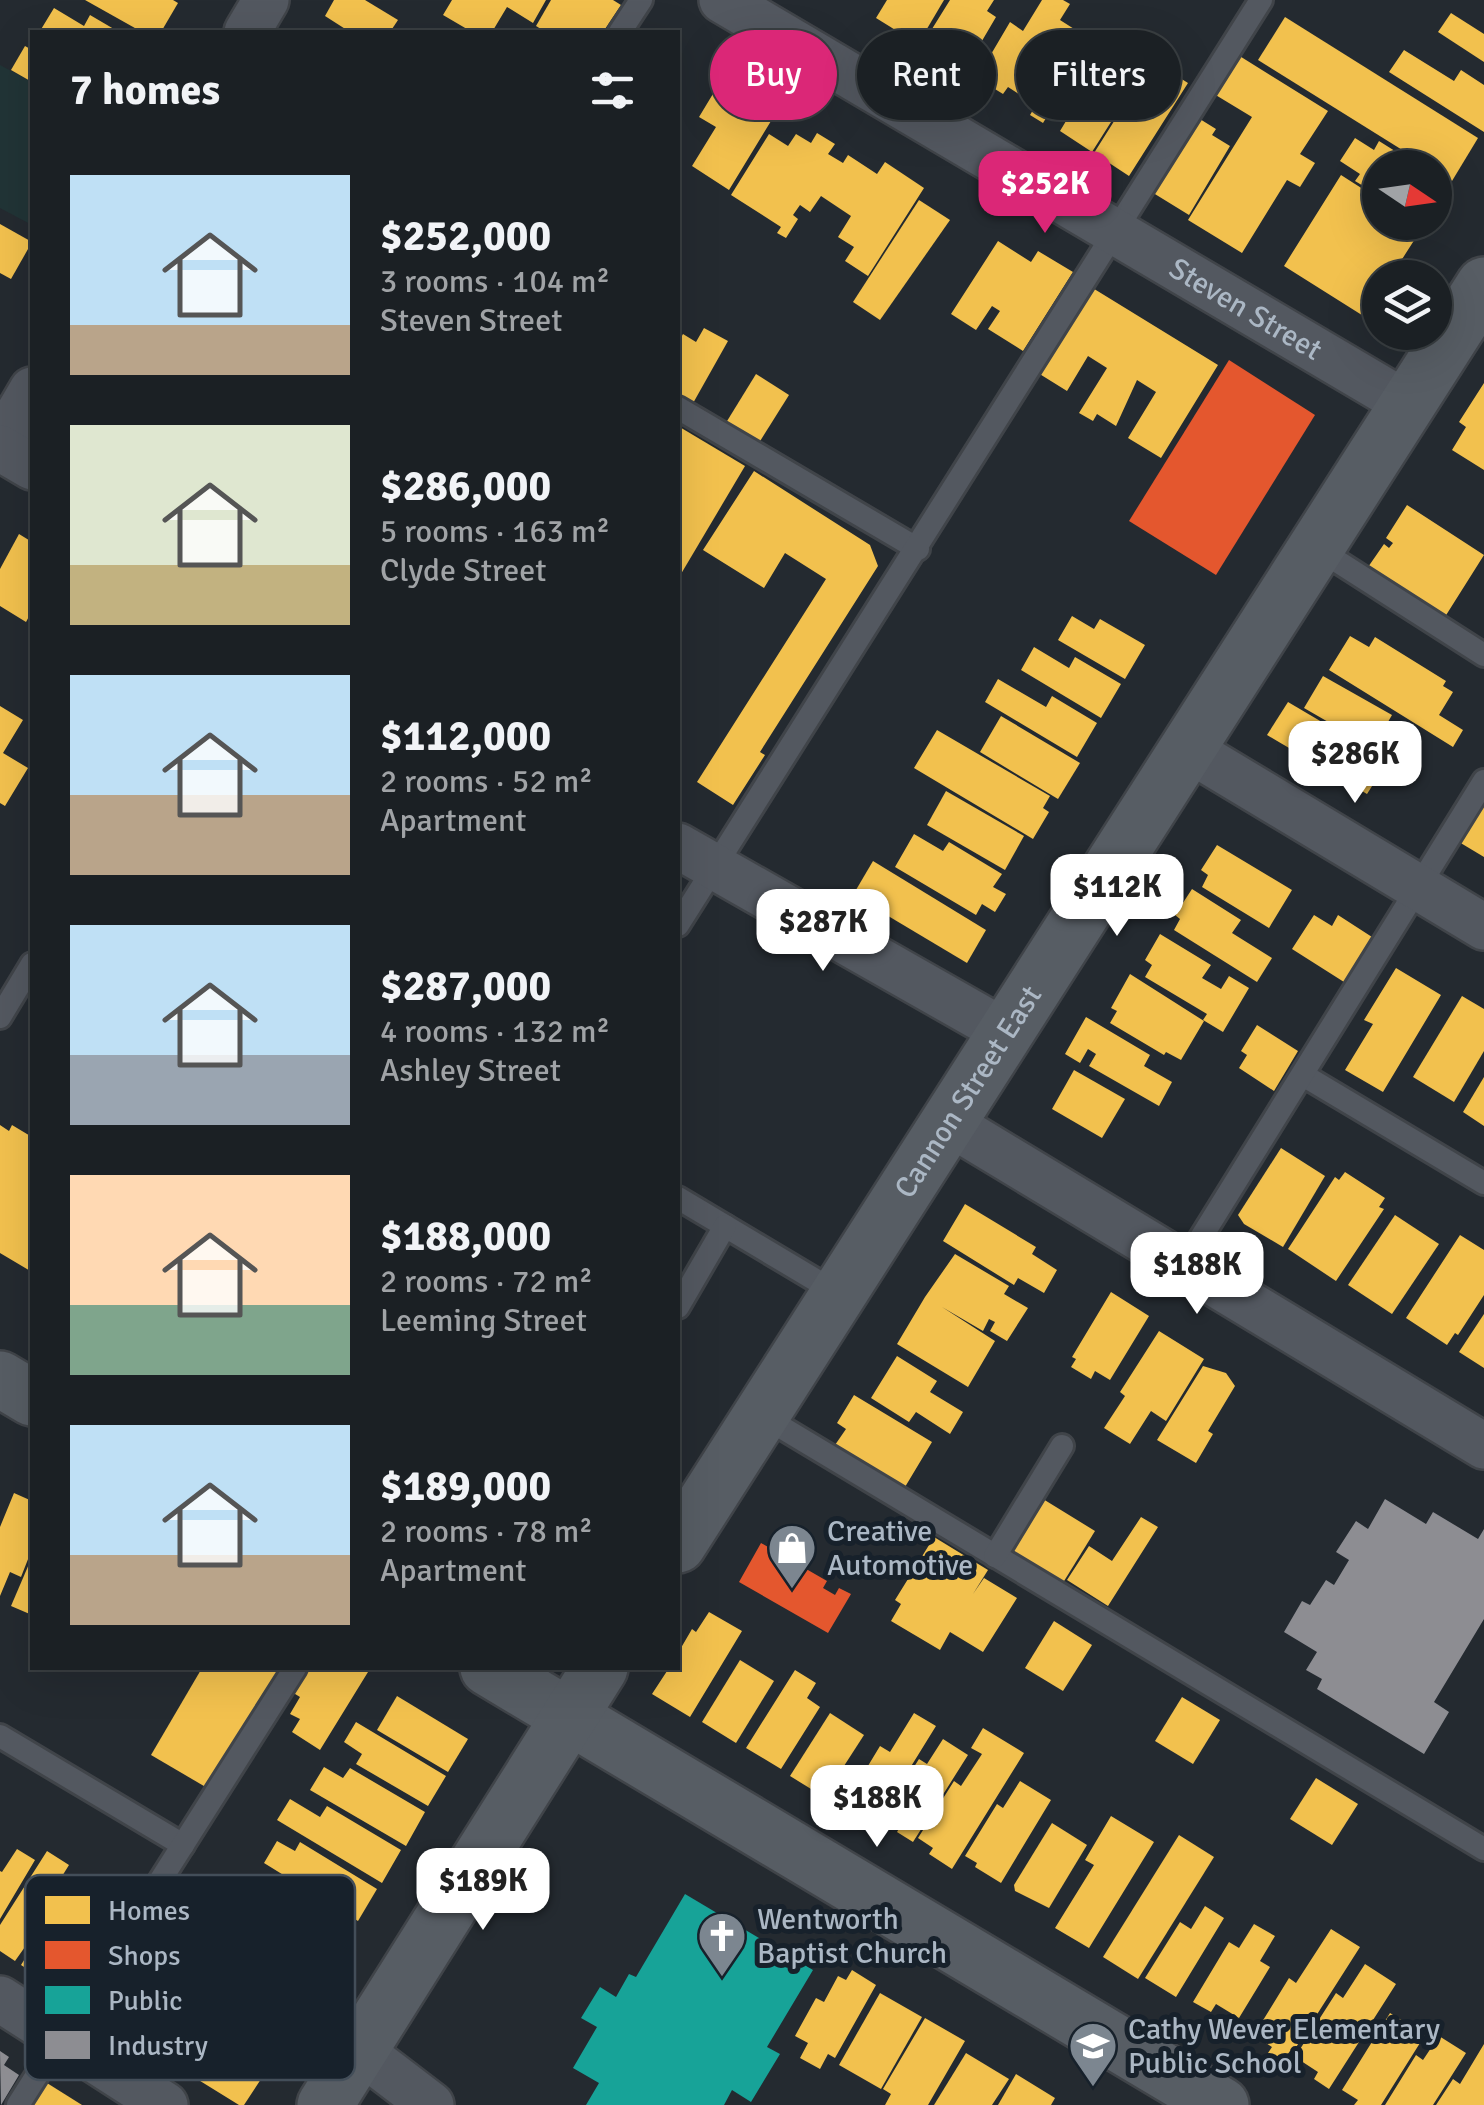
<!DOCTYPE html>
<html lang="en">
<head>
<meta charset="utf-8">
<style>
	body { margin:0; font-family:Signika,sans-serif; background:#24282c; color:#f1f3f6; height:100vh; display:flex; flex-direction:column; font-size:38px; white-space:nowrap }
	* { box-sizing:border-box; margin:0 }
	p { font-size:32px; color:#a0a3a6 }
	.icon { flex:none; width:55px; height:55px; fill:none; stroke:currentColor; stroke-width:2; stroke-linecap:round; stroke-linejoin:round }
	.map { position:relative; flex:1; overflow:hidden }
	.side { position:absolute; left:30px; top:30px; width:650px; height:1640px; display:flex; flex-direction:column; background:#1b2024; border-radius:0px; box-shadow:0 10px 40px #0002,0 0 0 2px #393e41 }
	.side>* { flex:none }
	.banner { position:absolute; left:710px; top:30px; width:622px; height:90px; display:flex; gap:20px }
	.needle { width:65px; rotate:103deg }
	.controls { position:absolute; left:1362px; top:150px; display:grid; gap:20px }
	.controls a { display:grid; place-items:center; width:90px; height:90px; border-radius:50%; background:#1b2024; box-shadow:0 10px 40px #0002,0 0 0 2px #393e41; font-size:50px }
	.price { position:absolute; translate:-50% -85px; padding:0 22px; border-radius:20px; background:#fff; color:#222; font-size:32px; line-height:65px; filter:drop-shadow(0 2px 5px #0008) }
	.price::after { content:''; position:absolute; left:50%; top:60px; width:30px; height:22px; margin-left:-15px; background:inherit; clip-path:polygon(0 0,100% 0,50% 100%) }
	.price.active { background:#db2777; color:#fff }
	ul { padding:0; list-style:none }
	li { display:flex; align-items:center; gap:30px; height:250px; padding:0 40px }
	li span { display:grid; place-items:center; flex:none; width:280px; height:200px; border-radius:0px; color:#555 }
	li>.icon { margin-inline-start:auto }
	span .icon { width:120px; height:120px; fill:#fffc; stroke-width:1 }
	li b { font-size:42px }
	h2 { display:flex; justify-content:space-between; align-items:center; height:120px; padding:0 40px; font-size:42px }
	.pill { padding:0 35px; border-radius:45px; background:#1b2024; box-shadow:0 10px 40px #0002,0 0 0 2px #393e41; font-size:35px; line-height:90px }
	.pill.active { background:#db2777; color:#fff }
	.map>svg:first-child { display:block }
</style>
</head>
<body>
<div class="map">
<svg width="1484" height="2105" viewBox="0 0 1484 2105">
	<rect width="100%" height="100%" fill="#242a30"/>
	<path fill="#213436" d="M0 65 32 82V225L0 208Z"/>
	<g fill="#f2c14e">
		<path d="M85 0H173L178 3 161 32H142Z"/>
		<path d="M334 0H365L398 20 390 32H350L325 16Z"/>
		<path d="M452 0H546L533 23 507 7 492 32H472L443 15Z"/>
		<path d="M551 0H613L621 5 603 32H546L536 26Z"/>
		<path d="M887 0H944L918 44 876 18Z"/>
		<path d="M950 0H994L987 11 996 17 969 63 956 54 950 65 930 52 936 42 927 37Z"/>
		<path d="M1042 0H1063L1070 4 1060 20 1093 41 1043 123 1030 115 1036 105 1008 87 1003 94 977 78 1010 22 1023 31Z"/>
		<path d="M54 8 84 26 90 15 119 32H43L40 31Z"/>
		<path d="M1451 13 1484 34V62L1438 32Z"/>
		<path d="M1285 17 1478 138 1452 181 1258 60Z"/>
		<path d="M1121 30 1140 42 1130 58 1139 64 1123 88 1130 92 1092 152 1060 131Z"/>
		<path d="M25 46 32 50V82L11 70Z"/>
		<path d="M1404 50 1454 81 1461 70 1484 85V132L1389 72Z"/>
		<path d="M1238 55 1328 111 1300 154 1315 163 1300 187 1287 180 1242 253 1188 220 1252 117 1214 94Z"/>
		<path d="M1161 66 1188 83 1129 176 1094 153 1135 88 1144 94Z"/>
		<path d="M728 69 745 79 750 70 772 84 767 93 782 103 729 190 692 166 716 127 699 117Z"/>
		<path d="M1195 116 1216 129 1212 135 1230 146 1189 215 1150 191Z"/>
		<path d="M817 133 835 144 828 154 843 163 848 155 877 174 885 162 924 188 868 276 845 261 854 247 838 237 851 216 821 196 810 212 800 205 793 215 798 219 786 238 777 233 781 227 731 195 769 134 788 146 796 134 811 143Z"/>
		<path d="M1355 138 1374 150 1379 141 1422 168H1380V196L1355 181 1360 174 1340 161Z"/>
		<path d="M1341 175 1380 200V222H1415L1422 228 1390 278H1380V293L1365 317 1284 266Z"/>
		<path d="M1435 175 1448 183 1437 199 1444 203 1435 219Z"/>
		<path d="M919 200 950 220 880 320 853 302Z"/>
		<path d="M0 224 32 242 11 279 0 273Z"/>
		<path d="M998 241 1031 262 1038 251 1073 272 1023 351 988 329 1000 311 992 306 976 330 951 314Z"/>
		<path d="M1091 287 1218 365 1161 458 1128 438 1156 392 1137 380 1116 426 1097 414 1093 421 1079 413 1107 368 1088 356 1067 391 1038 373Z"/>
		<path d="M704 328 728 341 692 405 678 397V343L683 334 696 342Z"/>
		<path d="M756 374 789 395 757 446 724 426Z"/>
		<path d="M1484 383V470L1452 450 1466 427 1459 422Z"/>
		<path d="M678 426 745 466 678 579Z"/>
		<path d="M754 471 870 545 878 566 760 752 765 755 733 805 697 782 826 579 785 553 764 588 703 550Z"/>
		<path d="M1407 505 1484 555 1443 620 1366 570 1384 544 1389 548 1393 543 1386 538Z"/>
		<path d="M19 534 32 542V611L26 622 0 606V569Z"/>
		<path d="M1072 616 1094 629 1100 619 1145 645 1125 679 1058 640Z"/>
		<path d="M1350 636 1369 647 1375 637 1446 681 1443 686 1453 692 1439 715 1463 730 1453 747 1329 670Z"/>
		<path d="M1034 647 1069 668 1075 657 1121 684 1101 718 1021 670Z"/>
		<path d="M1323 676 1392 715 1378 739 1354 725 1349 734 1304 708Z"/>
		<path d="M998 679 1046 707 1052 696 1097 723 1077 757 985 702Z"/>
		<path d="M1288 702 1388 761 1367 794 1267 735Z"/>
		<path d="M0 706 23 720 3 753 28 768 5 806 0 803Z"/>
		<path d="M1001 716 1080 763 1058 799 980 752Z"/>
		<path d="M937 730 1050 796 1043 808 1049 812 1033 839 914 768Z"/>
		<path d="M946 791 1024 836 1005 870 927 825Z"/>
		<path d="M1484 799V857L1459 842Z"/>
		<path d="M914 834 943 851 949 842 1002 874 993 887 1006 894 995 912 982 904 976 915 895 867Z"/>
		<path d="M1217 845 1292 890 1269 928 1202 887 1208 875 1201 870Z"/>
		<path d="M873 861 986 930 967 963 853 895Z"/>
		<path d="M1192 889 1241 920 1232 933 1272 958 1257 982 1174 930 1180 919 1175 915Z"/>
		<path d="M1314 915 1332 926 1338 915 1372 937 1344 982 1292 949Z"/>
		<path d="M1160 934 1211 965 1202 978 1221 989 1229 976 1249 988 1223 1032 1203 1020 1207 1014 1145 977 1152 965 1145 960Z"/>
		<path d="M1396 968 1441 995 1383 1092 1345 1070 1373 1024 1364 1020Z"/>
		<path d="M1130 974 1204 1021 1181 1060 1166 1052 1164 1055 1110 1023 1117 1011 1111 1008Z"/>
		<path d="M1462 996 1484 1009V1051L1454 1102 1413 1077Z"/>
		<path d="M1086 1017 1150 1055 1144 1066 1172 1082 1159 1106 1089 1066 1096 1054 1088 1049 1080 1063 1065 1054Z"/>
		<path d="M1257 1025 1298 1051 1274 1091 1239 1068 1247 1055 1241 1051Z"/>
		<path d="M1074 1070 1125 1099 1102 1138 1052 1109Z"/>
		<path d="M1484 1077V1126L1463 1112Z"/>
		<path d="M0 1125 9 1131 12 1125 32 1137V1272L0 1253Z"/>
		<path d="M1281 1148 1325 1176 1283 1247 1244 1224 1238 1215Z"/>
		<path d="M1345 1172 1385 1198 1379 1207 1384 1209 1336 1281 1288 1249 1335 1177 1339 1180Z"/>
		<path d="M965 1204 1036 1247 1032 1254 1057 1270 1044 1293 1018 1278 1014 1285 943 1241Z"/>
		<path d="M1395 1215 1439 1244 1392 1314 1348 1285Z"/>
		<path d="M1460 1235 1484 1250V1295L1458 1335 1455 1333 1447 1345 1406 1318Z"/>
		<path d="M955 1254 1009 1286 1004 1294 1028 1308 1007 1341 990 1331 995 1322 989 1319 983 1331 942 1307 995 1341 968 1387 897 1344 925 1297Z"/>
		<path d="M1111 1292 1149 1316 1110 1380 1095 1371 1091 1379 1071 1367 1076 1359 1072 1357Z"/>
		<path d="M1484 1314V1368L1459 1352Z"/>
		<path d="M1159 1331 1204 1359 1166 1421 1151 1411 1130 1444 1104 1428 1125 1396 1120 1392Z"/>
		<path d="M897 1356 937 1381 930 1392 963 1412 950 1434 916 1412 909 1422 871 1398Z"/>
		<path d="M1203 1366 1226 1373 1235 1386 1208 1431 1213 1434 1196 1463 1157 1440Z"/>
		<path d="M854 1395 932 1442 905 1487 835 1445 846 1429 837 1423Z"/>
		<path d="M14 1493 32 1501V1549L21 1577 10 1572 0 1596V1527Z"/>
		<path d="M1043 1499 1095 1531 1061 1586 1009 1553Z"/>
		<path d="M1141 1517 1158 1527 1108 1606 1067 1580 1089 1546 1112 1561Z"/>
		<path d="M934 1537 988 1570 973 1594 984 1578 1017 1598 983 1652 950 1632 940 1650 891 1621 901 1604 895 1600Z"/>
		<path d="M32 1557V1615L11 1606Z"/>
		<path d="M709 1612 742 1631 690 1717 652 1694 669 1668H678V1653L692 1629 696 1632Z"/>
		<path d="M1054 1621 1092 1645 1063 1691 1025 1668Z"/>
		<path d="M740 1660 774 1681 736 1743 702 1722Z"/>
		<path d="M202 1668H280L209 1789 151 1755Z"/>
		<path d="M300 1668H361L368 1672 320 1750 292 1732 300 1719 290 1714 300 1697 287 1689Z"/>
		<path d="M795 1670 816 1683 807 1698 820 1707 781 1769 746 1748Z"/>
		<path d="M397 1696 468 1739 448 1772 377 1730Z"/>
		<path d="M1182 1697 1220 1720 1193 1764 1155 1741Z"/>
		<path d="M830 1713 864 1735 824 1797 790 1776Z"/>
		<path d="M914 1713 936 1726 876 1823 845 1804 880 1746 890 1752Z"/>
		<path d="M356 1722 446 1776 428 1806 356 1764 362 1754 344 1742Z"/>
		<path d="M983 1728 1024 1753 952 1869 929 1854 933 1848 918 1838 954 1781 961 1786 982 1754 971 1748Z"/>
		<path d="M943 1739 968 1755 913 1842 897 1832 901 1825 884 1814 919 1759 927 1764Z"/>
		<path d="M324 1767 343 1778 350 1768 425 1812 406 1846 310 1790Z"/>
		<path d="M1316 1778 1358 1804 1332 1845 1290 1819Z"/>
		<path d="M1020 1781 1051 1800 1001 1883 975 1867 977 1863 965 1856 997 1804 1003 1808Z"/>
		<path d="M290 1799 320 1817 327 1806 401 1850 382 1883 277 1820Z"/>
		<path d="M1111 1816 1154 1842 1089 1948 1055 1928 1094 1865 1085 1860Z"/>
		<path d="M1052 1823 1087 1845 1049 1908 1015 1891 1014 1885Z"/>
		<path d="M1179 1835 1214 1857 1138 1979 1103 1957Z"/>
		<path d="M277 1841 295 1851 300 1842 377 1889 358 1921 264 1863Z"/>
		<path d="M17 1849 35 1860 0 1919V1871L2 1872Z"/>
		<path d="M47 1851 69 1865 46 1902 54 1906 15 1961 0 1951V1925Z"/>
		<path d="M82 1890 94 1898 89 1906 118 1925 72 1998 21 1965 54 1912 64 1918Z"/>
		<path d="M1205 1906 1224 1918 1176 1997 1145 1978 1180 1922 1191 1929Z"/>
		<path d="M1254 1924 1275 1936 1260 1961 1270 1967 1239 2018 1216 2004 1211 2012 1193 2002 1229 1942 1239 1948Z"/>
		<path d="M1331 1929 1360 1947 1293 2052 1290 2051 1282 2062 1268 2053 1272 2047 1255 2036 1257 2030 1289 1978 1296 1983Z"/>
		<path d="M1365 1964 1396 1984 1329 2089 1314 2079 1318 2072 1295 2057 1336 1993 1343 1998Z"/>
		<path d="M852 1970 876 1985 835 2058 828 2054 820 2069 800 2058 808 2043 795 2036 816 1998 824 2002 838 1976 846 1980Z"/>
		<path d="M880 1993 922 2017 881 2089 839 2065Z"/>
		<path d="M1390 2013 1425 2035 1381 2105H1354L1358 2100 1342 2090Z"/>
		<path d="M925 2018 965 2041 928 2105H885L891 2094 883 2089Z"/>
		<path d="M179 2023 263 2076 244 2105H239L184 2071 190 2060 166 2045Z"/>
		<path d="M1439 2036 1466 2053 1433 2105H1385L1416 2055 1423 2060Z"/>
		<path d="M1484 2044V2105H1436L1453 2079 1460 2084Z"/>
		<path d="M966 2053 1009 2079 992 2105H934Z"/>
		<path d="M1016 2074 1055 2098 1051 2105H998Z"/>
		<path d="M39 2078 82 2105H23Z"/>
	</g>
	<g fill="#e4572e">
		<path d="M1229 360 1315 415 1216 575 1129 521Z"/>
		<path d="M761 1543 827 1581 823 1588 835 1595 839 1588 851 1594 828 1633 739 1582Z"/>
	</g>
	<path fill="#17a398" d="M685 1894 813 1970 767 2047 780 2054 751 2102 732 2090 724 2105H586L599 2083 573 2068 597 2027 581 2018 600 1987 616 1997 629 1974 636 1977Z"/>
	<g fill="#8d8d92">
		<path d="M1385 1499 1426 1524 1433 1512 1478 1539 1484 1529V1619L1434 1702 1449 1712 1424 1754 1317 1689 1322 1679 1306 1670 1317 1652 1284 1632 1302 1601 1310 1605 1326 1580 1334 1585 1349 1560 1336 1552 1356 1521 1368 1529Z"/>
		<path d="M0 2051 9 2057 4 2065 19 2075 1 2105Z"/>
	</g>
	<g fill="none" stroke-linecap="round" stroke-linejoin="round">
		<g stroke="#404449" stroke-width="28">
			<g id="lane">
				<path d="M620 32 641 0"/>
				<path d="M678 408 918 549"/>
				<path d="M1315 547 1484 655"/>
				<path d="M678 925 1261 0"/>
				<path d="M0 1017 32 964"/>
				<path d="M1303 1075 1484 1183"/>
				<path d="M678 1198 839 1294"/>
				<path d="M1184 1265 1484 781"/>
				<path d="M678 1307 725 1226"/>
				<path d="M761 1415 1484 1849"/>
				<path d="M995 1556 1062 1446"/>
				<path d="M0 1736 183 1845"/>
				<path d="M18 2105 295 1668"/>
			</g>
		</g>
		<g stroke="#404449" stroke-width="50">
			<g id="street">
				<path id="s1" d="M722 0 1407 404"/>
				<path d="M247 32 266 0"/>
				<path d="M0 445 32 390"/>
				<path d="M0 448 32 467"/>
				<path d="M1188 749 1484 927"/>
				<path d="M678 846 1007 1033"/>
				<path d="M949 1123 1484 1446"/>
				<path d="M0 1999 165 2105"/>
				<path d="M359 2050 431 2105"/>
			</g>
		</g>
		<g stroke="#404449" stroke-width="60">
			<g id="secondary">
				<path d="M0 1379 32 1398"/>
				<path id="s2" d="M678 1545 1484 285"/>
				<path d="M488 1668 1221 2105"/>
				<path d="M325 2105 600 1668"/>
			</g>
		</g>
		<use href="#lane" stroke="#535860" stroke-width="22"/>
		<use href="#street" stroke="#535860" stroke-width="45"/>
		<use href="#secondary" stroke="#575d64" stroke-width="55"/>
	</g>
	<defs>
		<g id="shop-pin" transform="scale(2.5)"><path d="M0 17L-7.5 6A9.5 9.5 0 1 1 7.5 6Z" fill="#7c8690" stroke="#17212b"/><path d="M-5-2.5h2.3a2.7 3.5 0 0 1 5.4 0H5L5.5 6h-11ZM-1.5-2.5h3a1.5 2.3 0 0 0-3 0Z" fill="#fff"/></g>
		<g id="church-pin" transform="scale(2.5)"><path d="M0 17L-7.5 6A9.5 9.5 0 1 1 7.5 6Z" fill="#7c8690" stroke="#17212b"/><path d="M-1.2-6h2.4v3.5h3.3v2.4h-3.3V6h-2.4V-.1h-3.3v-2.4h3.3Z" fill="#fff"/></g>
		<g id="school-pin" transform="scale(2.5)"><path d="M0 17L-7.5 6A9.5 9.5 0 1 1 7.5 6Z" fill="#7c8690" stroke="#17212b"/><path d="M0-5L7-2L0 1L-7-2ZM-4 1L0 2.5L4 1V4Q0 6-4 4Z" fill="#fff"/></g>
	</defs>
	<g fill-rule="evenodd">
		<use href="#shop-pin" x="792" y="1548"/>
		<use href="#church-pin" x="722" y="1936"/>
		<use href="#school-pin" x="1093" y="2046"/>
	</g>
	<g text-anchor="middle" stroke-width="10" stroke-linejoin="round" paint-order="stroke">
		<g font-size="30" fill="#abb7c4" stroke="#17212b">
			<text dy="10" stroke="none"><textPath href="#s1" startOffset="608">Steven Street</textPath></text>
			<text dy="10" stroke="none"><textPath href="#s2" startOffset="538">Cannon Street East</textPath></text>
		</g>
		<g font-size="30" fill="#abb7c4" stroke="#17212b" text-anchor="start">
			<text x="827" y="1541">Creative<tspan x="827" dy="34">Automotive</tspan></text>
			<text x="757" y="1929">Wentworth<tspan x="757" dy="34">Baptist Church</tspan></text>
			<text x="1128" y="2039">Cathy Wever Elementary<tspan x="1128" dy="34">Public School</tspan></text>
		</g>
	</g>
	<rect x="25" y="1875" width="330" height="205" rx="15" fill="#17212b" stroke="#434e59" stroke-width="2.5"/>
	<rect x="45" y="1896" width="45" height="28" fill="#f2c14e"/>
	<rect x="45" y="1941" width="45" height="28" fill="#e4572e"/>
	<rect x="45" y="1986" width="45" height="28" fill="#17a398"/>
	<rect x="45" y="2031" width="45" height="28" fill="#8d8d92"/>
	<g font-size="28" fill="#abb7c4">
		<text x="108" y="1920">Homes</text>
		<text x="108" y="1965">Shops</text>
		<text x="108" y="2010">Public</text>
		<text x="108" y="2055">Industry</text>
	</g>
</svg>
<div class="controls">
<a><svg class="needle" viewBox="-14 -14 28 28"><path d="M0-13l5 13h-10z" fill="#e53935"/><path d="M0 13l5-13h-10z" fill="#a0a3a6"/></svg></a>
<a><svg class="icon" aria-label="layers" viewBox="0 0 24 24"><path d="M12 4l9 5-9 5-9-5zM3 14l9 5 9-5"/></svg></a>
</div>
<b class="price active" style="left:1045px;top:236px">$252K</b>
<b class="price" style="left:1355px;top:806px">$286K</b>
<b class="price" style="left:1117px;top:939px">$112K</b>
<b class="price" style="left:823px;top:974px">$287K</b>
<b class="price" style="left:1197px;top:1317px">$188K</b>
<b class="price" style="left:877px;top:1850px">$188K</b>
<b class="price" style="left:483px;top:1933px">$189K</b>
<div class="banner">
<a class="pill active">Buy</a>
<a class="pill">Rent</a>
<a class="pill">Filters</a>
</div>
<section class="side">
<h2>7 homes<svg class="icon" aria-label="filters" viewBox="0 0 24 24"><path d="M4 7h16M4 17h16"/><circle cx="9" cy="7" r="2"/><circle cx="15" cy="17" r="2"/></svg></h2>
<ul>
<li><span style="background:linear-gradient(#bfe0f5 75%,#b9a48a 0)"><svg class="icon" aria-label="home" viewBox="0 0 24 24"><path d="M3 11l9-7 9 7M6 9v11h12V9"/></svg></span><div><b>$252,000</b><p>3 rooms · 104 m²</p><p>Steven Street</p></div></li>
<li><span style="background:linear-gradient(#dfe7d0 70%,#c2b280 0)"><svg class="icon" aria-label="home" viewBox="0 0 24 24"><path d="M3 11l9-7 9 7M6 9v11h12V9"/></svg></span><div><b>$286,000</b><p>5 rooms · 163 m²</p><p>Clyde Street</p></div></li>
<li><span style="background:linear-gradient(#bfe0f5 60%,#b9a48a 0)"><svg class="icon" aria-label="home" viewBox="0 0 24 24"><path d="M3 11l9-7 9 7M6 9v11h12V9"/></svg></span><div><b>$112,000</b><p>2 rooms · 52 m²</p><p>Apartment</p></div></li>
<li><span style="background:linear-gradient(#bfe0f5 65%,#9aa5b1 0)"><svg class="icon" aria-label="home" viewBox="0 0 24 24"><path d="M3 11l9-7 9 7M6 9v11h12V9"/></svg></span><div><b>$287,000</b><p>4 rooms · 132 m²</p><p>Ashley Street</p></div></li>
<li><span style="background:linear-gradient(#ffd9b3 65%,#7fa58c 0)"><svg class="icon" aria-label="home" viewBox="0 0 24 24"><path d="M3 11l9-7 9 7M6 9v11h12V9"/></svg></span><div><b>$188,000</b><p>2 rooms · 72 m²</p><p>Leeming Street</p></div></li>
<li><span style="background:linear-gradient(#bfe0f5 65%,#b9a48a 0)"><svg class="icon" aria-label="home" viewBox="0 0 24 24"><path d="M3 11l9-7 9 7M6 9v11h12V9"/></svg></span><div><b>$189,000</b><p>2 rooms · 78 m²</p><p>Apartment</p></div></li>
</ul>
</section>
</div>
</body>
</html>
